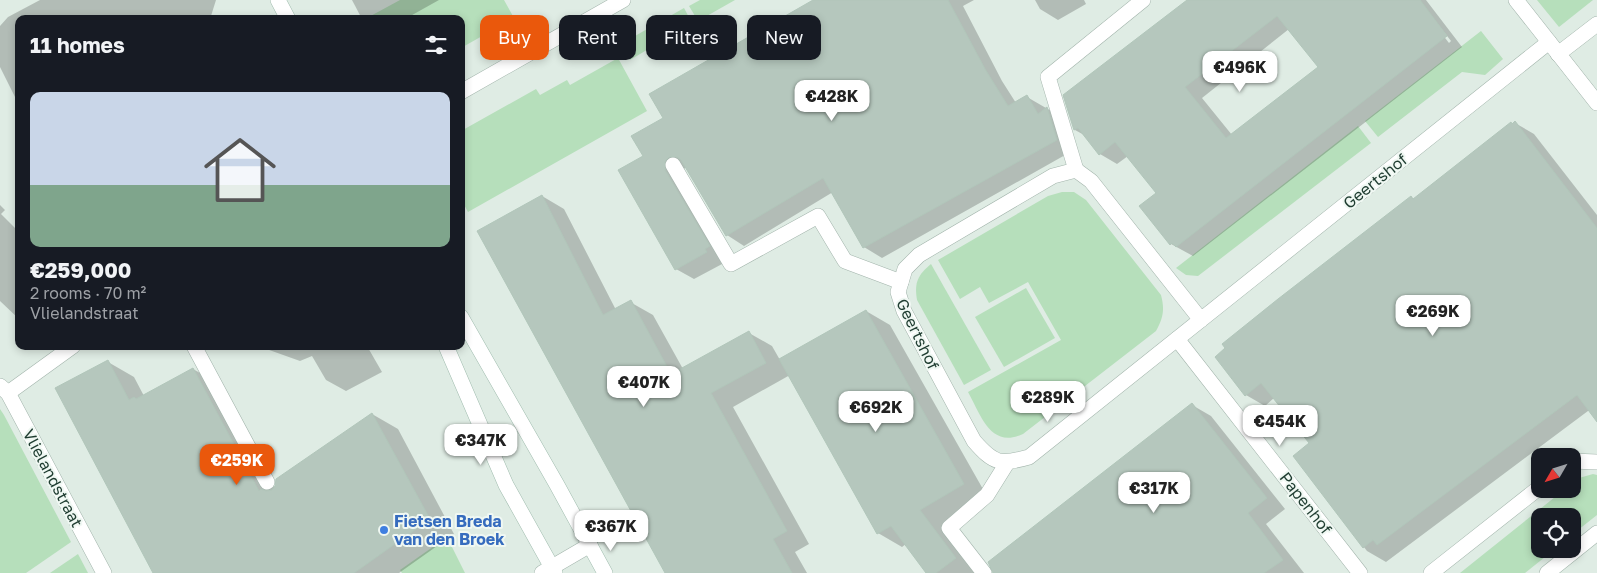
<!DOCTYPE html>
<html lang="en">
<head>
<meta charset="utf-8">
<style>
	body { margin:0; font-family:"Golos Text",sans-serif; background:#20242c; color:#f1f3f6; height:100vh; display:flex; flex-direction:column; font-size:19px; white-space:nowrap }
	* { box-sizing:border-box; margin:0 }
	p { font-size:16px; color:#9ea1a6 }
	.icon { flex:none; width:28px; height:28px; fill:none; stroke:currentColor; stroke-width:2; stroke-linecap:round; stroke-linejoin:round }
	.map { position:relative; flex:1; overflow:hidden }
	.side { position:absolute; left:15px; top:15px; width:450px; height:335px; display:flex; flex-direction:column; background:#171b24; border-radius:10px; box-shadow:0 2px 8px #0003 }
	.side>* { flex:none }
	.banner { position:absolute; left:480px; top:15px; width:475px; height:45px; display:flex; gap:10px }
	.needle { width:32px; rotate:231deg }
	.buttons { position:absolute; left:1531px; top:448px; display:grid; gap:10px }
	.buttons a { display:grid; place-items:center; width:50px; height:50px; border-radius:10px; background:#171b24; box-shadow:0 2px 8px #0003; font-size:25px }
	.price { position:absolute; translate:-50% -42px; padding:0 11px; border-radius:10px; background:#fff; color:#222; font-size:16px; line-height:32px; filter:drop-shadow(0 1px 2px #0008) }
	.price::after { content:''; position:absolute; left:50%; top:30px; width:15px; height:11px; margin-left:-8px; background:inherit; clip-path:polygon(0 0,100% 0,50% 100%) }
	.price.active { background:#ea580c; color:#fff }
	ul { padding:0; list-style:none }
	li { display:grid; align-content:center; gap:10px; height:265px; padding:0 15px }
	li+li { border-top:1px solid #363941 }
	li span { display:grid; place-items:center; height:155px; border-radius:10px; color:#555 }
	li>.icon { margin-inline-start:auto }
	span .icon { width:90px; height:90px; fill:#fffc; stroke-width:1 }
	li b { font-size:21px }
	h2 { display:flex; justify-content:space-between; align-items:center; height:60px; padding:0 15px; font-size:21px }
	.tag { padding:0 18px; border-radius:10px; background:#171b24; box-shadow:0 2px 8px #0003; font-size:18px; line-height:45px }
	.tag.active { background:#ea580c; color:#fff }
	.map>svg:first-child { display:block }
</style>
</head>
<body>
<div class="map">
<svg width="1597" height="573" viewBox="0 0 1597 573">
	<rect width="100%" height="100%" fill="#dfece4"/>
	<g fill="#b6dfbb">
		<path d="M400 0H504L514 18 461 48V19H365Z"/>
		<path d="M700 0H735L698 21 689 6Z"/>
		<path d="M1537 0H1593L1559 27Z"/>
		<path d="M684 8 692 23 630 60 621 44Z"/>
		<path d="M1481 31 1503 59 1485 75 1462 72 1378 137 1365 121Z"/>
		<path d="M618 58 647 111 468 212 461 199V131L536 89 540 95 567 80 570 85Z"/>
		<path d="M1358 126 1371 143 1198 276 1186 275 1176 268Z"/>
		<path d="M1062 192H1074L1086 200 1161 295C1165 310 1163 318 1156 331L1023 434C990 449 981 415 968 392L1061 340 1028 282 989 303 980 287 960 299 938 260 1048 196Z"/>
		<path d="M931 264 991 370 964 385 917 300C914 282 918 275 931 264Z"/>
		<path d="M1026 288 1055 338 1004 367 975 317Z"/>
		<path d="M0 409 4 415 71 542 26 573H0Z"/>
		<path d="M1593 474 1597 475V515L1573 534 1572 516H1540V549H1555L1525 573H1460L1565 489H1572L1573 483 1579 478Z"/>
		<path d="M447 537 465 573H402L400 570Z"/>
		<path d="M78 554 88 573H50Z"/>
	</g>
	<g fill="#0003" fill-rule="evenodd">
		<path d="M40 0H216L211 16 213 19H19V105L0 67V26L8 17Z"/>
		<path d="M352 0H439L405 19H362Z"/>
		<path d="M817 0H974L963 6 1002 81 1016 103 1027 97 1065 119 1074 150 882 258 864 247 833 192 744 246 727 235 686 167 682 171 724 263 694 279 676 269 644 157 665 118Z"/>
		<path d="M1035 0H1084L1086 4 1058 20 1040 9Z"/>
		<path d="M1189 0H1416L1449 43 1451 41 1419 0H1426L1462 47 1193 256 1171 244 1158 193 1128 156 1117 164 1100 154 1086 136 1075 130 1065 95ZM1289 29 1320 67 1232 135 1202 98Z"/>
		<path d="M1515 123 1534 134 1597 215V411L1592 408 1386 562 1367 551 1294 456 1311 443 1274 398 1265 406 1246 395 1411 197 1415 200Z"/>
		<path d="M542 196 564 209 616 310 630 302 653 315 683 369 749 333 772 346 780 360 866 311 890 325 988 498 943 524 978 573H928L906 544 902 547 878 533 790 375 733 407 809 544 795 552 807 573H666Z"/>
		<path d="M0 205 5 210 1 214 19 232V319L0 301Z"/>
		<path d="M49 346H75L65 356Z"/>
		<path d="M258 346H367L382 372 346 391 326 380 312 356 300 361Z"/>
		<path d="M108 362 134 377 144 396 193 369 219 384 276 491 372 414 398 429 454 534 399 573H154Z"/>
		<path d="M1192 405 1211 416 1285 509 1266 524 1304 573H1002Z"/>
	</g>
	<g fill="#b5c7bd" stroke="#b1c6ba" fill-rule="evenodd">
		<path d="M813 0H948L985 69 1008 106 1027 95 1038 114 1047 107 1057 140 863 248 823 178 726 236 681 160 677 157H669L665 161V170L710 246 705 249 707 252 675 270 618 170 643 156 631 136 663 118 649 94Z"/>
		<path d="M1187 0H1420L1447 36 1176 247 1172 243 1170 245 1139 206 1156 193 1115 142 1099 155 1078 128 1074 130 1063 95ZM1277 16 1318 67 1226 138 1185 87Z"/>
		<path d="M1515 121 1597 228V422L1577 395 1377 545 1373 540 1363 548 1293 456 1309 443 1261 383 1245 396 1215 357 1225 348 1222 344 1278 299 1411 196 1413 199 1511 122 1512 124Z"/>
		<path d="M542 195 603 315 631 300 671 374 749 331 766 363 711 393 787 531 773 539 792 573H665L477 231Z"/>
		<path d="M866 310 964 484 920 510 956 558 936 573H926L891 526 877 534 779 359Z"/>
		<path d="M108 360 129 400 134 397 136 399 193 368 259 491 261 489 266 491 272 490 275 486 276 479 372 413 430 519 354 573H153L55 388Z"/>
		<path d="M1192 403 1267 498 1248 513 1283 560 1264 573H993L988 562Z"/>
	</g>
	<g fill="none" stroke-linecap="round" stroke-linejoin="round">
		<g stroke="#a2b4ab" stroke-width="16">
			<g id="service">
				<path d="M673 165 731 264 818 216 845 261 901 282"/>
				<path d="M1076 170 1048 77 1143 0"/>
				<path d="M194 346 267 482"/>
				<path d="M8 393 73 346"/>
				<path d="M984 573 949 528 987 495 1007 463"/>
			</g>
		</g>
		<g stroke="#a2b4ab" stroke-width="16">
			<g id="minor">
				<path d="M1516 0 1597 103"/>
				<path d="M1558 54 1597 24"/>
				<path d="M461 92 623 0"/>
				<path d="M1201 320 1091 181 1076 170 1053 176 919 255 905 269 898 292 904 311 974 441C994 464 1000 465 1029 457L1549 42"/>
				<path d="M1177 339 1360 573"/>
				<path d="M0 386 8 393 104 573"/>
				<path d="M1572 461 1597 462"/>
				<path d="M542 573 590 545"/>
				<path d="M1431 573 1540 487"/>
				<path d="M1547 573 1597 533"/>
			</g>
		</g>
		<g stroke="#a0bcae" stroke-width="16">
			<g id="secondary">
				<path d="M278 0 288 19"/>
				<path d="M461 317 557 485 605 573"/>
				<path d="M446 346 506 485 555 573"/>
			</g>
		</g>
		<use href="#service" stroke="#fff" stroke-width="15"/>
		<use href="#minor" stroke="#fff" stroke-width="15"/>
		<use href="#secondary" stroke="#fff" stroke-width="15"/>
	</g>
	<circle fill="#3f7fe0" stroke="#f0f8f3" stroke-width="2" cx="384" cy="530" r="5"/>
	<g text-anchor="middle" stroke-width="4" stroke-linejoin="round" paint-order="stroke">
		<g font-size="16" fill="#1f3d31" stroke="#f0f8f3">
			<text transform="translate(1375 181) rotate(-39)" y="6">Geertshof</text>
			<text transform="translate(918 334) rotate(64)" y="6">Geertshof</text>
			<text transform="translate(53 478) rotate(62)" y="6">Vlielandstraat</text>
			<text transform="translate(1306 503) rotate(52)" y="6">Papenhof</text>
		</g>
		<g font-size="16" font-weight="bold" fill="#366cbe" stroke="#f0f8f3" text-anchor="start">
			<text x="394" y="527">Fietsen Breda<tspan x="394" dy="18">van den Broek</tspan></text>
		</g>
	</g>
</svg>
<div class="buttons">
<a><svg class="needle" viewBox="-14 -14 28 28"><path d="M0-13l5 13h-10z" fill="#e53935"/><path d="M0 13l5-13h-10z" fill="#9ea1a6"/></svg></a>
<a><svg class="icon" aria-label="locate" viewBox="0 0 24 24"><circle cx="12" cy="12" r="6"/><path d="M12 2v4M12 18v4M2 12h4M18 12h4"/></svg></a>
</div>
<b class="price" style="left:1240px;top:93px">€496K</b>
<b class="price" style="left:832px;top:122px">€428K</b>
<b class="price" style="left:1433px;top:337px">€269K</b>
<b class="price" style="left:644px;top:408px">€407K</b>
<b class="price" style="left:1048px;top:423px">€289K</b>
<b class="price" style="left:876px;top:433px">€692K</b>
<b class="price" style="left:1280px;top:447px">€454K</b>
<b class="price" style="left:481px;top:466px">€347K</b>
<b class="price active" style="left:237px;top:486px">€259K</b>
<b class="price" style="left:1154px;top:514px">€317K</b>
<b class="price" style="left:611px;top:552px">€367K</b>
<div class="banner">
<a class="tag active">Buy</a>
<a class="tag">Rent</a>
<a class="tag">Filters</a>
<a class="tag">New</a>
</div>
<section class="side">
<h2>11 homes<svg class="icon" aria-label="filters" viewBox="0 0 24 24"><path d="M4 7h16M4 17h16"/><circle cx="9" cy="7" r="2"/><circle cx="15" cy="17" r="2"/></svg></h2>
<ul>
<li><span style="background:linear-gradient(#c9d6e8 60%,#7fa58c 0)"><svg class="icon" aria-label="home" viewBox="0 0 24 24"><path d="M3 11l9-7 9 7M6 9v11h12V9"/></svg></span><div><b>€259,000</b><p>2 rooms · 70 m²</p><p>Vlielandstraat</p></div></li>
</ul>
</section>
</div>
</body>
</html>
